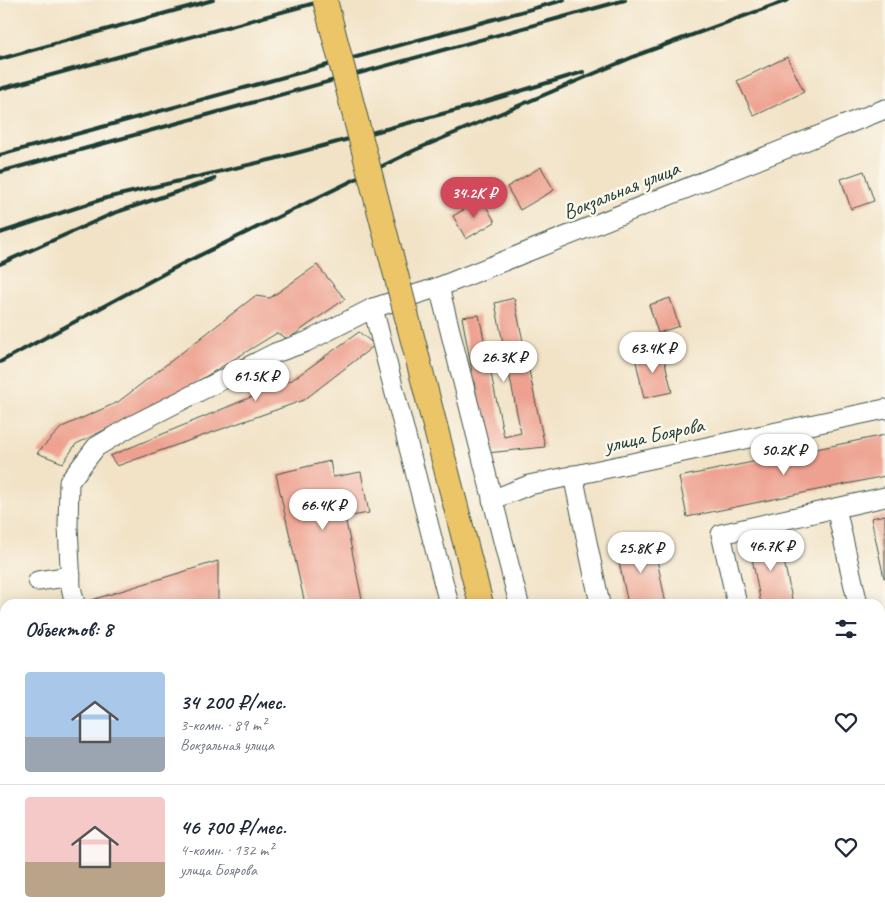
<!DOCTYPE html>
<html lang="ru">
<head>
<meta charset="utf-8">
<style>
	body { margin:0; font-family:Caveat,sans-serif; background:#f2f2f3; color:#1f2937; height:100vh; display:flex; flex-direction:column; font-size:19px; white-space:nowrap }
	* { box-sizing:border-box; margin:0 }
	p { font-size:16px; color:#747a83 }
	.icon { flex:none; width:28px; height:28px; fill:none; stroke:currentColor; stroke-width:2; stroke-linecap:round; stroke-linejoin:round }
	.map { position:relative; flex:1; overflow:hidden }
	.panel { position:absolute; left:0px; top:599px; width:885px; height:321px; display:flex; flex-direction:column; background:#fff; border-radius:15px 15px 0 0; box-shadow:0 2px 12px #0003 }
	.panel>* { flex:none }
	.price { position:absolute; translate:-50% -42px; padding:0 11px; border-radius:18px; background:#fff; color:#222; font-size:16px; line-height:32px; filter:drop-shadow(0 1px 2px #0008) }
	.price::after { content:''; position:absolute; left:50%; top:30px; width:15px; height:11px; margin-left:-8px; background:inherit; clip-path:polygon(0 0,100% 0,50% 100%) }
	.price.active { background:#d1495b; color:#fff }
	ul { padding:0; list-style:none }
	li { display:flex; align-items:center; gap:15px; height:125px; padding:0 25px }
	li+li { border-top:1px solid #e0e1e3 }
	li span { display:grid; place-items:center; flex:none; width:140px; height:100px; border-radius:5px; color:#555 }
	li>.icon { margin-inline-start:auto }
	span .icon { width:60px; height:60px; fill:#fffc; stroke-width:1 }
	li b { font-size:21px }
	h2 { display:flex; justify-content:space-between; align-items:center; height:60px; padding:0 25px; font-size:21px }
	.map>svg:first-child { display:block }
</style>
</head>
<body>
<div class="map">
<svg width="885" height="919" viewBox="0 0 885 919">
	<rect width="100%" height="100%" fill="#fbf7ec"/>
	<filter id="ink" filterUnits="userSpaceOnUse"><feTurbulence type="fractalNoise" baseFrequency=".02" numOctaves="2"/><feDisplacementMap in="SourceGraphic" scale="10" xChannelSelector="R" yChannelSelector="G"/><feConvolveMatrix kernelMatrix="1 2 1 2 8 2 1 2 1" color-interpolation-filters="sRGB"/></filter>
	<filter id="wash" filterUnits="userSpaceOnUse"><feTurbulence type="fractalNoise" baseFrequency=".0096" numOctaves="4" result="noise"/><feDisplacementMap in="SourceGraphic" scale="20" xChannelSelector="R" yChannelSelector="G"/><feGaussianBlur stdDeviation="1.12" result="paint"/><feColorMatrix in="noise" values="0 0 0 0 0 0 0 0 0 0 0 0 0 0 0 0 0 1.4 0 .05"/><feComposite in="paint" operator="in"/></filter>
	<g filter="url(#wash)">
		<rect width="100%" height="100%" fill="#f2e3c7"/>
		<g id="blocks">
			<g fill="#eea190">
				<path d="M787 57 804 92 754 116 737 81Z"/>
				<path d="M541 167 554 190 520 210 507 187Z"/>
				<path d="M864 171 874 201 851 209 841 179Z"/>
				<path d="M482 199 495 222 466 239 453 216Z"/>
				<path d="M317 265 345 299 288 339 277 333 177 394 76 444 63 463 37 453 62 427 118 402 255 296 270 298Z"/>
				<path d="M514 298 545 447 487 453 462 317 479 315 504 437 521 433 495 303Z"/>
				<path d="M670 298 679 326 658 333 649 305Z"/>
				<path d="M359 332 375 345 304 400 117 466 110 456 292 380Z"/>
				<path d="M662 350 672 392 644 398 635 357Z"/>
				<path d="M885 435V476L687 517 679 477Z"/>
				<path d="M330 461 333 477 361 472 369 513 345 517 363 604H305L276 474Z"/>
				<path d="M885 515V578H884L871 518Z"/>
				<path d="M779 537 793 604H761L749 543Z"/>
				<path d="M653 540 666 604H628L616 548Z"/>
				<path d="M218 561V604H82V603Z"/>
				<path d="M5 766V807L0 809V769Z"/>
				<path d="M885 786V819L880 820V788Z"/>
				<path d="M5 909V915H101L102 919H0V910Z"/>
				<path d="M133 915H173L174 919H134Z"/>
				<path d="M278 915H310L311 919H279Z"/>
				<path d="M619 915H653L654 919H620Z"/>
			</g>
		</g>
	</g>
	<g filter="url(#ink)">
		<use href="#blocks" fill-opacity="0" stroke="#3f564a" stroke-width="1"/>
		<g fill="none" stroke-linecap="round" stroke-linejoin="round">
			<g stroke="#3f564a" stroke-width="21">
				<g id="minor">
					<path d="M439 287 519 604"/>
					<path d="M373 308 449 604"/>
					<path d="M573 475 600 604"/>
					<path d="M492 500 529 485 885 409"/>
					<path d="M836 508 858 604"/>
					<path d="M38 581 71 576"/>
					<path d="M75 604 71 587 68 526 69 482 96 447 133 425 275 353 306 342 373 308 439 287 885 109"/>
					<path d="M737 604 721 534 885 497"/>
					<path d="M880 702 885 724"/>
					<path d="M880 754 885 753"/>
					<path d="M0 866 5 865"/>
					<path d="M528 915 529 919"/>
					<path d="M592 915 593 919"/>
				</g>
			</g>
			<g stroke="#3f564a" stroke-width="26">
				<path id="major" d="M562 915 563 919"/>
			</g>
			<g stroke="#3f564a" stroke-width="3" stroke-dasharray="1 4" stroke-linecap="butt">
				<path d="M880 856 885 848"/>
				<path d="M844 919 846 915"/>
			</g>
			<use href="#minor" stroke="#fff" stroke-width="19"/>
			<use href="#major" stroke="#edc569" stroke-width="24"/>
			<g stroke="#1f3d34" stroke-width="4">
				<path d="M0 59 213 0"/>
				<path d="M0 89 326 0"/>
				<path d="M0 155 564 0"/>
				<path d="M0 172 625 0"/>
				<path d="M0 233 106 198 274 159 468 107 583 72"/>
				<path d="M0 264 114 213 215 179"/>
				<path d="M0 362 182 264 415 150 640 54 788 0"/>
			</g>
			<g stroke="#3f564a" stroke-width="26" stroke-linecap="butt">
				<path id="major-bridge" d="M325 0 481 604"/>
			</g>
			<use href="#major-bridge" stroke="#edc569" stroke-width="24"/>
		</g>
	</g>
	<g text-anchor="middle" stroke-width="5" stroke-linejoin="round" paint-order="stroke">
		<g font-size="21" fill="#1f3d34" stroke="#fbf7ec">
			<text transform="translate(621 190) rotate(-22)" y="7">Вокзальная улица</text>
			<text transform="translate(654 435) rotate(-12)" y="7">улица Боярова</text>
		</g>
	</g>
</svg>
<b class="price active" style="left:474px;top:219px">34.2K ₽</b>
<b class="price" style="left:653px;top:374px">63.4K ₽</b>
<b class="price" style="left:504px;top:383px">26.3K ₽</b>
<b class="price" style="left:256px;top:402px">61.5K ₽</b>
<b class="price" style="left:784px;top:476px">50.2K ₽</b>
<b class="price" style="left:323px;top:531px">66.4K ₽</b>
<b class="price" style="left:771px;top:572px">46.7K ₽</b>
<b class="price" style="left:641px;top:574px">25.8K ₽</b>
<section class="panel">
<h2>Объектов: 8<svg class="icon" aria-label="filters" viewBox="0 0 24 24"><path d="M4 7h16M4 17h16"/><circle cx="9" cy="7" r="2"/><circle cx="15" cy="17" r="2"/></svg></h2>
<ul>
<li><span style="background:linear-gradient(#a9c7e8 65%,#9aa5b1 0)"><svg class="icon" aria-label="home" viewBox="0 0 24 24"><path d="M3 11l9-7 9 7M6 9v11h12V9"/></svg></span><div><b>34 200 ₽/мес.</b><p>3-комн. · 89 m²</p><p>Вокзальная улица</p></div><svg class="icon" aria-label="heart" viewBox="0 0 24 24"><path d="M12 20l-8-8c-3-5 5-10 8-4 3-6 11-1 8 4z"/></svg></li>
<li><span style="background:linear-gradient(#f6c9c9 65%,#b9a48a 0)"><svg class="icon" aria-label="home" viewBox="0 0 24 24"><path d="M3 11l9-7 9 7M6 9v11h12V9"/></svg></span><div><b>46 700 ₽/мес.</b><p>4-комн. · 132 m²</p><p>улица Боярова</p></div><svg class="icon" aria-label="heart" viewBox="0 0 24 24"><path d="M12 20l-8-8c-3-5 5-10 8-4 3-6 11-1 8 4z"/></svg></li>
</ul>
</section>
</div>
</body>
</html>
